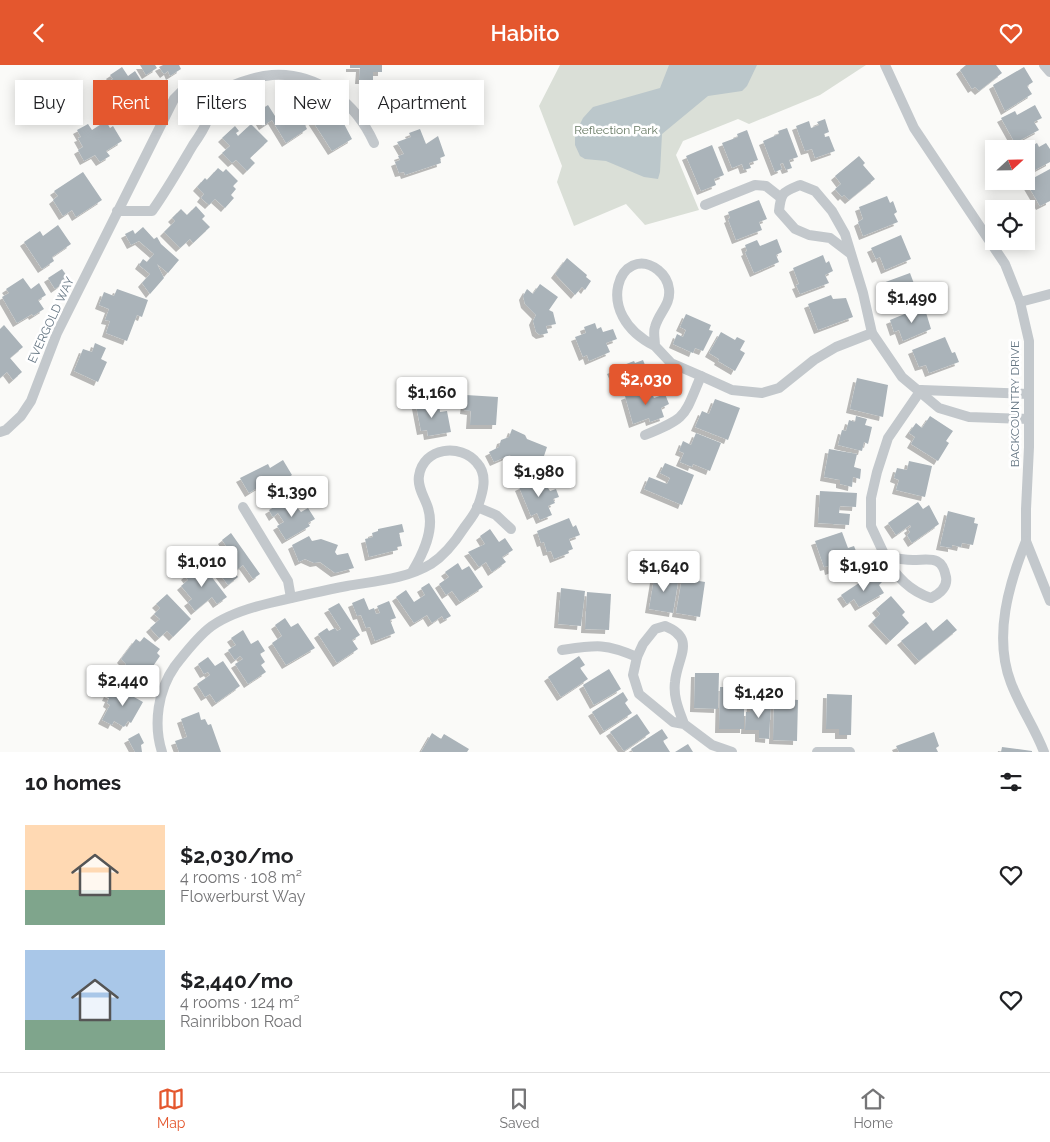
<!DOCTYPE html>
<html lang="en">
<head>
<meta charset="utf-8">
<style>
	body { margin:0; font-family:Raleway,sans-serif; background:#f6f6f6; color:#202124; height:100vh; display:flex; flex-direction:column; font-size:19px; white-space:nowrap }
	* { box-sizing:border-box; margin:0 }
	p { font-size:16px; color:#757577 }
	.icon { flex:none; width:28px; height:28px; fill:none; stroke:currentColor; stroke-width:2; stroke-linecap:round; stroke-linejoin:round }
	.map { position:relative; height:687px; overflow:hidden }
	.drawer { display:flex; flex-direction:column; background:#fff; flex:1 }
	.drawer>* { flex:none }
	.top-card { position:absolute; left:15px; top:15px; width:500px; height:45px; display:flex; gap:10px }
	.needle { width:32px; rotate:68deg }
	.buttons { position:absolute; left:985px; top:75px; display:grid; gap:10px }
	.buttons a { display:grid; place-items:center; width:50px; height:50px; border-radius:0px; background:#fff; box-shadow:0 2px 12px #0003; font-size:25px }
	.price { position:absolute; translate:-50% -42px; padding:0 11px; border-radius:5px; background:#fff; color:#222; font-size:16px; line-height:32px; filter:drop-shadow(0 1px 2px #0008) }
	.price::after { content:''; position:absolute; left:50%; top:30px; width:15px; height:11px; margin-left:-8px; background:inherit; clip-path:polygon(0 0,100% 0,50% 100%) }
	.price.active { background:#e4572e; color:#fff }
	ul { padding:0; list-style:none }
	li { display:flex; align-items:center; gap:15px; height:125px; padding:0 25px }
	li span { display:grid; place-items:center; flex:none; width:140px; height:100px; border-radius:0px; color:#555 }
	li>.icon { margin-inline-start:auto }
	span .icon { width:60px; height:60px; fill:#fffc; stroke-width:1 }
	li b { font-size:21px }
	h2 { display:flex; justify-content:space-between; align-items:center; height:60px; padding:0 25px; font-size:21px }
	.tag { padding:0 18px; border-radius:0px; background:#fff; box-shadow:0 2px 12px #0003; font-size:18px; line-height:45px }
	.tag.active { background:#e4572e; color:#fff }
	header { display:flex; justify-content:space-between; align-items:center; height:65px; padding:0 25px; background:#e4572e; color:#fff; font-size:22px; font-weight:600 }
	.tabs { display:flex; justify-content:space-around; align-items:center; height:70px; border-top:1px solid #e0e0e0; background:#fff; font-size:14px; color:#757577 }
	.tabs a { display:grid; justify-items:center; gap:2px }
	.tabs .active { color:#e4572e }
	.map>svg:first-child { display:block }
</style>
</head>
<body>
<header><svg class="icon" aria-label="back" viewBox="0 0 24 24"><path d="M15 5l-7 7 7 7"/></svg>Habito<svg class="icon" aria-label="heart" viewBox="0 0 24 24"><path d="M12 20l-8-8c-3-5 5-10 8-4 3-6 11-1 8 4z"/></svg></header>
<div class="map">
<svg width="1050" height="687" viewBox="0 0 1050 687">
	<defs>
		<filter id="shadow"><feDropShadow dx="-4" dy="4" stdDeviation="0" flood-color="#0004"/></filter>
	</defs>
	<rect width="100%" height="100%" fill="#fafaf8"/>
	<path fill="#dadfd7" d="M560 0H866L820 30 749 59 738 54 683 76 676 90 699 145 645 160 626 139 574 161 557 117 562 101 539 41Z"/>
	<path fill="#bbc7cb" d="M669 0H757L747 21 742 26 708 31 662 69 660 107 658 114 644 112 606 96 585 94 580 91 575 80V69L583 53 593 42 660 23Z"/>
	<g fill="#aab3b9" filter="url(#shadow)">
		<path d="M140 0H155L157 3 146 10Z"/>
		<path d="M163 0H179L181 4 170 11 168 6 164 9 159 2Z"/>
		<path d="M350 0H382V7H373V15H359L360 3H350Z"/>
		<path d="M966 0H996L1002 8 979 26 975 22 972 24 960 5Z"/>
		<path d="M122 2 128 11 135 6 154 36 143 43 137 33 130 38 126 32 121 35 124 39 113 46 98 23 113 14 110 10Z"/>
		<path d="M1024 2 1033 17 1027 21 1032 29 1005 46 993 20Z"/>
		<path d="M406 17H422L424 42H419V48H415L416 55H401L400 50H384V37L394 36V30H396L393 26V21L397 19 401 23V19Z"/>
		<path d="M297 29 299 38 302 37 308 46 312 43 322 58 335 50 339 56 342 55 352 74 332 86 312 55 305 60 307 64 286 78 272 55 263 61 255 48 268 40 275 51 287 48 283 33Z"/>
		<path d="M1035 40 1042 53 1034 57 1039 65 1015 78 1001 53 1015 46 1017 50Z"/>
		<path d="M825 54 829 67 824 69 825 72 829 71 835 86 815 93 812 84 805 86 796 61 809 56 811 63 819 60 817 57Z"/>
		<path d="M106 56 110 63 113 61 122 76 106 86 110 91 100 97 95 90 84 96 78 85 83 82 78 73 81 72 77 65 88 59 92 65Z"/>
		<path d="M251 59 268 76 250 93 255 98 247 106 236 95 232 98 222 88 230 81 222 73 235 61 239 66 236 68 238 71Z"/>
		<path d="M787 63 798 92 789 95 792 103 786 105 783 98 780 99 782 104 775 107 763 76 779 69 778 66Z"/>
		<path d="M420 64 426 79 438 71 445 91 440 93 441 98 405 110 404 107 399 108 395 97 400 95 398 91 404 89 397 77 411 72 409 68Z"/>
		<path d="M747 65 758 95 749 98 751 103 744 105 742 99 732 103 722 78 738 72 737 69Z"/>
		<path d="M1037 78 1039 82 1046 78 1050 84V97L1026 110V84Z"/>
		<path d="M712 80 724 110 714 114 716 120 701 126 686 91Z"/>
		<path d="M859 91 865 98 863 100 875 114 849 135 844 130 842 132 835 124 841 119 835 111Z"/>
		<path d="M218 103 223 107 226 104 238 116 233 121 236 124 231 130 234 133 225 143 215 134 209 140 201 133 204 129 197 122 205 113 207 115Z"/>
		<path d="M1050 104V136L1040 141 1026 117Z"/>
		<path d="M83 107 102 135 76 152 72 145 63 151 53 135 58 131 54 126Z"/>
		<path d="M887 131 890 138 893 136 897 147 894 149 898 157 863 171 858 157 863 154 859 142Z"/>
		<path d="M759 135 767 154 759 157 762 165 736 175 728 154 730 153 728 147Z"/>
		<path d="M196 141 205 151 202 154 210 162 193 178 190 174 180 183 164 167 175 156 172 153 181 144 187 150Z"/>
		<path d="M58 160 71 179 52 192 54 196 42 204 24 177 40 166 43 171Z"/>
		<path d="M143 162 154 174 157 172 161 179 179 195 168 208 157 199 164 213 150 229 142 218 150 209 139 200 143 194 147 197 154 189 139 176 131 180 125 169 133 165 135 169Z"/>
		<path d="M901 170 911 194 885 205 880 192 876 194 871 183Z"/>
		<path d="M777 174 782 187 776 190 779 197 754 208 745 187 747 186 745 180 757 175 760 181Z"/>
		<path d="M823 190 826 198 829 196 833 206 825 210 829 218 800 229 796 220 799 219 793 203Z"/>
		<path d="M567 193 587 210 586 212 591 216 585 225 582 222 575 230 555 209Z"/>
		<path d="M62 204 69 214 55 224 48 213Z"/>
		<path d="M910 208 919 232 894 242 889 229 884 231 880 219Z"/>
		<path d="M23 213 31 224 39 218 46 230 38 235 44 244 33 251 32 249 17 258 2 232 9 228 6 224Z"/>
		<path d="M540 219 558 232 549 245 553 247 556 259 546 261 548 268 540 270 536 267 533 256 536 250 525 239 523 231 527 224 533 229Z"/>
		<path d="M117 224 148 235 142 252 137 250 127 276 106 268 110 256 105 255 109 244 99 240 104 227 114 231Z"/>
		<path d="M831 230 833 234 846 233 853 252 818 265 808 239Z"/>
		<path d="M924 241 931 264 903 276 899 265 894 267 890 255Z"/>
		<path d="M686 249 711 260 709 265 713 266 703 286 695 283 693 288 673 279 677 269 683 272 686 265 680 262Z"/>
		<path d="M595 258 597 264 601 262 603 267 613 264 617 274 606 278 610 287 589 296 587 290 583 292 575 272 586 268 584 262Z"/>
		<path d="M4 260 23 282 10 293 22 307 13 315 7 307 0 313V264Z"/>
		<path d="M721 267 735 275 737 272 745 276 740 285 745 288 735 306 718 296 719 294 709 288Z"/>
		<path d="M945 272 952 288 955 287 959 297 929 308 926 300 919 302 912 285Z"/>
		<path d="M95 278 106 283 101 294 107 297 98 317 74 306 83 284 92 287Z"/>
		<path d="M643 295 647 305 643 306 646 314 620 325 611 305 634 296 635 298Z"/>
		<path d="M857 313 888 320 883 352 850 344Z"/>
		<path d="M649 322 654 333 665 329 669 339 661 343 664 352 650 357 649 353 633 359 625 331Z"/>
		<path d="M466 330 498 332 496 360H470L471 346 464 345Z"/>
		<path d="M423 334 424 339H439L440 347 447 346 451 367 428 371 427 365 421 366 415 335Z"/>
		<path d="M715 334 740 343 728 375 695 362 702 346 709 349Z"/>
		<path d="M856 351 867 354 865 360 872 362 868 379 864 377 862 386 838 380 842 365 846 366 849 355 855 357Z"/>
		<path d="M930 351 953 366 946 376 949 378 938 396 911 379 915 372 909 368 916 358 922 363Z"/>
		<path d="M512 364 525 370 527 374 547 382 544 391 530 397 532 402 523 406 519 398 515 400 510 390 494 397 489 387 499 382 501 375 509 372Z"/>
		<path d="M696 368 721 378 710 406 693 399 692 402 680 397 684 388 679 386 683 376 691 380Z"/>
		<path d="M829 384 857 389 854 402 861 404 860 414 853 412 852 422 840 419V415L824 412Z"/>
		<path d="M283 395 292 410 285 415 290 423 270 435 262 420 249 428 240 413 268 399 270 403Z"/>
		<path d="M909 396 932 401 925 432 896 425 899 415 894 413 897 403 907 405Z"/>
		<path d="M665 398 694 410 682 440 644 424 649 412 667 419 670 413 660 408Z"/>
		<path d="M541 412 550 426 556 424 559 432 553 434 555 438 548 441 552 450 540 455 537 448 531 451 519 422Z"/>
		<path d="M820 426 857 428 856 442 840 441 839 448 850 449 849 460 818 458Z"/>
		<path d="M289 433 301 447 308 443 315 454 308 458 310 461 286 475 277 461 284 457 278 448 273 452 269 445Z"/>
		<path d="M918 437 923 444 929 440 939 459 912 478 907 470 910 467 908 464 911 462 910 460 896 470 888 458Z"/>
		<path d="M948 446 975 453 974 458 978 459 973 480 962 478 961 482 952 480V483L940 481Z"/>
		<path d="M569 453 573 462 576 460 580 470 569 474 573 484 568 486 569 488 554 494 551 486 547 487 544 477 541 478 537 466Z"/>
		<path d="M402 459 404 467 399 468 402 481 397 482V485L369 492 365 474 373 472 372 468 378 466V464Z"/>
		<path d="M490 464 499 477 505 473 513 485 502 492 506 497 492 507 486 497 479 502 468 487 485 479 480 471Z"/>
		<path d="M842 467 848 483 854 481 858 491 849 494 852 503 840 507 838 503 829 506 828 501 824 502 815 476Z"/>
		<path d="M231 468 260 509 253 514 243 500 234 507 238 512 228 520 216 504 220 501 216 495 229 485 222 475Z"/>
		<path d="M309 471 312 476 321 474 338 480 335 487 337 490 348 488 354 503 335 508 320 497 314 498 305 494 299 497 292 480Z"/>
		<path d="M201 498 227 532 217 539 212 532 195 546 188 537 192 534 181 521 188 515 185 511Z"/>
		<path d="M458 498 462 505 469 501 483 522 460 537 452 526 446 530 439 519 449 512 445 507Z"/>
		<path d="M655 508 679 512 673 548 649 544Z"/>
		<path d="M871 510 875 516 879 513 882 517 879 520 884 528 859 542 854 534 847 539 841 530Z"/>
		<path d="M682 513 705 517 700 552 676 548Z"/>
		<path d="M429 518 451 551 444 555 442 551 432 558 427 550 414 558 396 532 406 525 414 537 425 530 421 523Z"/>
		<path d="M561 523 585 526 581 561 558 559Z"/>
		<path d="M587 527 611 529 609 565 585 564Z"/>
		<path d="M167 529 191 554 173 572 167 566 159 573 150 563 160 554 154 549 160 543 156 539Z"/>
		<path d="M891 531 905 547 902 550 909 558 890 576 872 557 880 549 876 544Z"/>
		<path d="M364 533 369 545 374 543 376 549 380 548 377 541 389 536 396 553 390 555 395 568 375 576 370 562 366 563 361 550 357 551 352 538Z"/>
		<path d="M339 538 360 570 352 575 358 584 337 598 318 569 327 563 329 566 335 563 337 566 341 564 328 544Z"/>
		<path d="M285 553 291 562 298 558 315 583 286 600 272 578 282 571 275 560Z"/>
		<path d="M947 554 957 565 919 596 901 576 926 557 933 566Z"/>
		<path d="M243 565 251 579 258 575 265 586 260 589 265 597 261 600 266 607 248 619 235 599 243 594 240 591 235 595 228 585 236 580 231 573Z"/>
		<path d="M144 572 160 584 157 588 160 591 147 610 139 604 132 613 121 605 126 599 121 594 136 574 140 577Z"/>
		<path d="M579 591 585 600 580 603 588 614 561 632 548 612Z"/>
		<path d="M208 592 215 601 223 596 240 621 216 638 210 629 205 632 197 619 210 610 208 607 204 609 198 599Z"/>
		<path d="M609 604 621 624 594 640 583 620Z"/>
		<path d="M695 608H719L718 644 694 643Z"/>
		<path d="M126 619 137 625 134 632 143 637 131 658 128 656 124 662 114 656 112 660 102 655 110 640 107 638 109 633 106 632 108 628 115 631 118 626 122 628Z"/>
		<path d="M720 622H737V628H744V664H719Z"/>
		<path d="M623 627 628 635 625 638 632 648 604 666 592 647Z"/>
		<path d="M827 629 852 630 851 670H839V664H826Z"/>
		<path d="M782 634 798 635 797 676 773 675 774 637H782Z"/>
		<path d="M760 636 771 637 769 674 759 673V665H745L746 647H750L751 639 760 640Z"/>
		<path d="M199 647 201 655 205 654 208 660 211 659 221 687H179L175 676 187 672 181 654Z"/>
		<path d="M637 649 650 668 624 686 610 667Z"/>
		<path d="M662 664 668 673 663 676 670 687H633L631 684Z"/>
		<path d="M934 667 939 681 936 683 938 687H899L896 681Z"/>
		<path d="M139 668 144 678 141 680 142 687H135L128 674Z"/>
		<path d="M432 668 441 674 444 669 469 684 467 687H421Z"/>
		<path d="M688 679 693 687H675Z"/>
		<path d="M1002 682 1032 686V687H1001Z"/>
	</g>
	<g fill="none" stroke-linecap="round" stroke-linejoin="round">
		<g stroke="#c3c8cc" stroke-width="10">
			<path d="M885 0 914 63 1005 199 1020 237 1029 276V382L1026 444V476L1050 536"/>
			<path d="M1044 0 1050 7"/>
			<path d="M205 31C227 23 249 12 272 10 318 7 356 38 374 78"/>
			<path d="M705 140 755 120 766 121 780 132"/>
			<path d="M851 189 830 173 809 170 795 164 779 146C781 127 783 127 800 120L815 126 832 146 845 169 863 228 872 268 902 312 939 343 969 352 1029 354"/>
			<path d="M1020 237 1050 229"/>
			<path d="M655 281C590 249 621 177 658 205 663 209 668 216 669 224 671 240 659 247 655 262 653 267 655 275 655 281L671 298 701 311 732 325 762 328 779 323 814 295 836 282 872 268"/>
			<path d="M921 325 1029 329"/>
			<path d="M0 367 6 365 21 351 31 336 57 268 174 34 186 22C205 20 213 39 207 56 204 64 198 73 193 80 180 102 167 125 152 146H117"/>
			<path d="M645 370C688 352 683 353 701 311"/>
			<path d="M243 442 288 516 291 533"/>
			<path d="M477 442 496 450 511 464"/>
			<path d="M1026 476C1009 519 993 571 1011 618 1020 642 1035 663 1044 687"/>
			<path d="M885 491C894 493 903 495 913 495 930 495 942 490 946 512 948 523 939 529 931 533 910 526 895 511 885 491L871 461V433L877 407 888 373 921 325"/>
			<path d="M562 585C596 580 605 578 637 592"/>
			<path d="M684 659C679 645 673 632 675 617 677 592 697 574 665 561L655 564 643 579 637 592 633 610 639 629 673 657 684 659 712 680 732 687"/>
			<path d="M162 687C153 659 158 625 175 601 185 588 195 575 208 564 225 550 249 543 270 538 295 532 321 526 347 521 376 516 406 514 431 499 445 490 455 477 464 463 469 456 475 449 478 441 483 427 488 410 477 398 461 378 423 382 419 411 417 422 425 433 428 443 435 465 423 489 412 507"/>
			<path d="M817 687H850"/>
		</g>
	</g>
	<g text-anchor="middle" stroke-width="5" stroke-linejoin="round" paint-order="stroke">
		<g font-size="12" fill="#687a64" stroke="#fff">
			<text x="616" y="69">Reflection Park</text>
		</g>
		<g font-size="12" fill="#657683" stroke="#fff">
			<text transform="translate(51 255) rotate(-65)" y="4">EVERGOLD WAY</text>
			<text transform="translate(1015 339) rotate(-90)" y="4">BACKCOUNTRY DRIVE</text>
		</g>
	</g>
</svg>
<div class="buttons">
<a><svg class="needle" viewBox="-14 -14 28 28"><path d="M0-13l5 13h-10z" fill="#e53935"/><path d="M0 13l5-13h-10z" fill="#757577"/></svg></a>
<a><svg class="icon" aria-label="locate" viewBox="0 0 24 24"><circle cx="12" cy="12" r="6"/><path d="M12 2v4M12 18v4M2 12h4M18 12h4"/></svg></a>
</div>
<b class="price" style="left:912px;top:259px">$1,490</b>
<b class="price active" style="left:646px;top:341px">$2,030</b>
<b class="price" style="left:432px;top:354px">$1,160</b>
<b class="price" style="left:539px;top:433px">$1,980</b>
<b class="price" style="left:292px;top:453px">$1,390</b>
<b class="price" style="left:202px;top:523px">$1,010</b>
<b class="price" style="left:864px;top:527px">$1,910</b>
<b class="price" style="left:664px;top:528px">$1,640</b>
<b class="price" style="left:123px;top:642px">$2,440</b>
<b class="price" style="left:759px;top:654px">$1,420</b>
<div class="top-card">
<a class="tag">Buy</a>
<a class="tag active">Rent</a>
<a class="tag">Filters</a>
<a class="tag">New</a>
<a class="tag">Apartment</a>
</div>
</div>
<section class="drawer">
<h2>10 homes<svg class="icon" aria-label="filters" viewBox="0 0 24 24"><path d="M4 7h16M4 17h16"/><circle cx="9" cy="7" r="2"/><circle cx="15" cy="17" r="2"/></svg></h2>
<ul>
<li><span style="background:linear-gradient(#ffd9b3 65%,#7fa58c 0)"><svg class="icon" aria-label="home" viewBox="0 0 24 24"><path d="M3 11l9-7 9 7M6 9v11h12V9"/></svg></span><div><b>$2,030/mo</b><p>4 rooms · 108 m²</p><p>Flowerburst Way</p></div><svg class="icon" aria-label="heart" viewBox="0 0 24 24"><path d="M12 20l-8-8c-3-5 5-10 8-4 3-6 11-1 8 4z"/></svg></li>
<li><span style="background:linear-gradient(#a9c7e8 70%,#7fa58c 0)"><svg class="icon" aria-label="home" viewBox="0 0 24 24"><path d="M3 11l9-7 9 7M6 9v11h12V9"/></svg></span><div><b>$2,440/mo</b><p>4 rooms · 124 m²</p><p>Rainribbon Road</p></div><svg class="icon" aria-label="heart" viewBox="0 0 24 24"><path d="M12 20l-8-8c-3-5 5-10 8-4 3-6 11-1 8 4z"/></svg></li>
</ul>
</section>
<nav class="tabs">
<a class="active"><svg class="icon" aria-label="map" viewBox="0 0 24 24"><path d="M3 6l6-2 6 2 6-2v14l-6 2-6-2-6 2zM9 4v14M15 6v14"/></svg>Map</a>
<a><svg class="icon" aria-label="saved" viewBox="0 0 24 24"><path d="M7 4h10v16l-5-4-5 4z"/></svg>Saved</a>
<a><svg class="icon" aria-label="home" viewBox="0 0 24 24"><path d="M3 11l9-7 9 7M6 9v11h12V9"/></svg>Home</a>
</nav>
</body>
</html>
